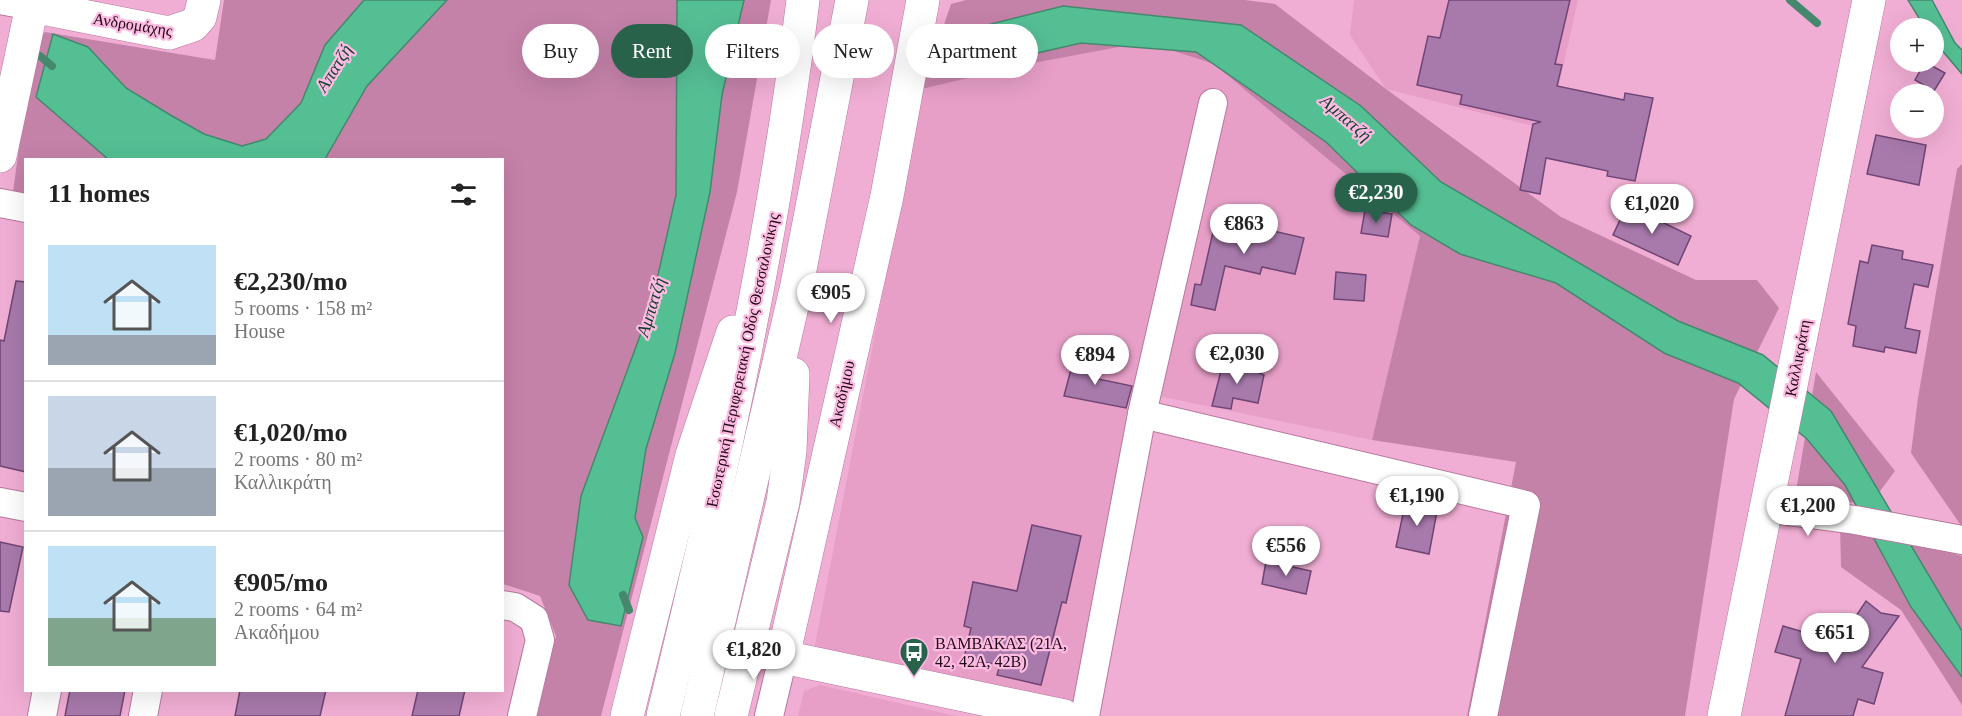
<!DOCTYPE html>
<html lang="en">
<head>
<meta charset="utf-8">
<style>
	body { margin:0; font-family:"Times New Roman",serif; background:#f2f2f2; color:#222; height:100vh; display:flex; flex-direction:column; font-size:22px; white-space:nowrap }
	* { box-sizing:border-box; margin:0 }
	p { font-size:20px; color:#767676 }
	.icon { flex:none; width:33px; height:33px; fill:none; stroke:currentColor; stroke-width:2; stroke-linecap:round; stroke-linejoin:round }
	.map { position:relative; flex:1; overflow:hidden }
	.sheet { position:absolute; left:24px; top:158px; width:480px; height:534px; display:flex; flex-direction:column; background:#fff; border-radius:0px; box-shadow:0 6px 24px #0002 }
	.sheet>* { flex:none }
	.top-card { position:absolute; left:522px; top:24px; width:570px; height:54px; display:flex; gap:12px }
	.tools { position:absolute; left:1890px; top:18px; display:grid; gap:12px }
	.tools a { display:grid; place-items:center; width:54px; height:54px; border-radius:50%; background:#fff; box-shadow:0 6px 24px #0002; font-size:30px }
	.price { position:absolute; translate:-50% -51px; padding:0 14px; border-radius:21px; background:#fff; color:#222; font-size:20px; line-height:39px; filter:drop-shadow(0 2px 3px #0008) }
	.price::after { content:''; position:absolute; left:50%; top:36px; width:18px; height:14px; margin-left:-9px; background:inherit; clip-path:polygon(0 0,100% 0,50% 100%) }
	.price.active { background:#29624a; color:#fff }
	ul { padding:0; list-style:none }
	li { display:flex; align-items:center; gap:18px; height:150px; padding:0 24px }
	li+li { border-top:2px solid #e0e0e0 }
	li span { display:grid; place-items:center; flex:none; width:168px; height:120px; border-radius:0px; color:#555 }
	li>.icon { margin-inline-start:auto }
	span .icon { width:72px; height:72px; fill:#fffc; stroke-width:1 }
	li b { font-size:26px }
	h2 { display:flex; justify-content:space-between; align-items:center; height:72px; padding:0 24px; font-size:26px }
	.pill { padding:0 21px; border-radius:27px; background:#fff; box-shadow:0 6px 24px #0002; font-size:21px; line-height:54px }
	.pill.active { background:#29624a; color:#fff }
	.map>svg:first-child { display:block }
</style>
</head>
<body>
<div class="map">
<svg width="1962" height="716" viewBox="0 0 1962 716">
	<rect width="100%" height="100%" fill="#f1aed4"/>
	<g fill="#e79fc8">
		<path d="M1354 0H1578L1549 130 1386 89 1350 35Z"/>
		<path d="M1146 42 1214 64 1420 236 1372 440 1134 391 1077 707 814 650 922 89 1028 64Z"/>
		<path d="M820 685 956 716H798L804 691Z"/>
	</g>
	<g fill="#c582a9">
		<path d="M224 0H771L737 192 601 716H537L556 636 540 596 503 584 502 159H26L25 195 13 192 23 118 41 37 45 32 215 60Z"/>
		<path d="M966 0H1245L1275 4 1386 89 1561 217 1696 280H1757L1779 308 1734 399 1685 716H1467L1516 462 1372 440 1420 236 1214 64 1146 42 1028 64 922 89 951 4Z"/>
		<path d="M1962 164V527L1911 453 1918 398 1957 169Z"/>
		<path d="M1816 372 1895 471 1869 506 1796 491Z"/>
		<path d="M1840 523 1962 556V705L1901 610 1841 567Z"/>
	</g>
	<g fill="#55bf94" stroke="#45886e" stroke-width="1.5">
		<path d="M364 0H447L367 86 325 159H108L36 97 53 34 88 47 126 88 172 116 204 134 242 146 266 139 301 103 325 45Z"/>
		<path d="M677 0H744L722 95 710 192 675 353 646 449 635 518 643 537 621 626 588 620 569 585 581 496 651 306 676 195Z"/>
		<path d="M1908 0H1932L1955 43 1962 50V74L1934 41V28H1925Z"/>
		<path d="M1063 6 1241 25 1361 106 1441 182 1678 321 1763 355 1831 411 1962 631V677L1911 607 1845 485 1807 439 1738 383 1664 353 1556 283 1460 254 1411 225 1326 142 1196 52 1081 43 963 70 971 29Z"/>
	</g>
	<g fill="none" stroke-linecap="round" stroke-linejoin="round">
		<g stroke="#45886e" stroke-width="8">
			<path d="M1790 0 1817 23"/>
			<path d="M40 56 52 66"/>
			<path d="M950 58 975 50"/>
			<path d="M623 595 629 610"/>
		</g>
	</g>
	<g fill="#a87aac" stroke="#704574" stroke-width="1.5">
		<path d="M1449 0H1570L1555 64 1562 65 1557 86 1624 100 1625 93 1653 98 1635 181 1607 176 1608 171 1546 158 1540 194 1520 190 1533 124 1541 122 1460 104 1462 95 1417 85 1428 36 1440 38Z"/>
		<path d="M1925 62 1945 73 1934 91 1915 80Z"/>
		<path d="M1876 135 1926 145 1919 185 1867 174Z"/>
		<path d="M1627 205 1691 236 1678 265 1613 235Z"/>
		<path d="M1218 210 1236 214 1234 222 1304 238 1295 274 1262 267 1260 274 1225 266 1215 310 1191 305 1195 284 1201 285Z"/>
		<path d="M1365 210 1392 214 1388 237 1361 233Z"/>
		<path d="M1872 245 1903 251 1902 259 1933 265 1928 287 1914 284 1905 328 1920 331 1916 353 1885 347 1884 352 1853 346 1856 326 1848 324 1860 261 1868 263Z"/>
		<path d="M1336 272 1366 275 1364 301 1334 299Z"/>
		<path d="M16 281 26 282V472L0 466V340L4 341Z"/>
		<path d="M1074 358 1102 364 1098 379 1132 386 1126 408 1064 396Z"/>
		<path d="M1224 359 1264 375 1258 403 1233 398 1231 409 1212 406Z"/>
		<path d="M1406 500 1438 506 1429 554 1396 547Z"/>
		<path d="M1032 525 1081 536 1066 603 1062 602 1041 685 997 675 1000 665 964 658 971 628 964 626 973 582 1017 591Z"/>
		<path d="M0 542 23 547 9 612 0 611Z"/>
		<path d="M1266 561 1311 571 1306 594 1262 584Z"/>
		<path d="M1866 601 1881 613 1899 616 1862 667 1883 673 1874 704 1858 699 1853 716H1785L1801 659 1775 652 1783 626 1810 634 1816 616 1848 628Z"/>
		<path d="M70 690H125L120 716H65Z"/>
		<path d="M240 690H326L320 716H235Z"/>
		<path d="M418 690H465L459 716H412Z"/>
	</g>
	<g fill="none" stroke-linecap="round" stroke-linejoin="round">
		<g stroke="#b7789d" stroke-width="30">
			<g id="street">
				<path d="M0 0 32 6"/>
				<path d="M0 203 26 208"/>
				<path d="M1142 414 1526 505 1483 716"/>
				<path d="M0 502 26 507"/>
				<path d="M1766 508 1855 520 1962 540"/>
				<path d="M502 605 515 607 534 619 540 640 522 716"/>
				<path d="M42 716 47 690"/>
				<path d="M143 716 148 690"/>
				<path d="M769 716 783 657"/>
				<path d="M1085 716 1142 414 1213 103"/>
			</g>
		</g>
		<g stroke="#b7789d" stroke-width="34">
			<g id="secondary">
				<path d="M923 0 887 196 783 657 1064 716"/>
				<path d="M0 156 32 6 169 33 193 25 200 17 204 0"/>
				<path d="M1724 716 1869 0"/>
			</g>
		</g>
		<g stroke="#b7789d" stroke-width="34">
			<g id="highway">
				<path d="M627 716 692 455 733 332"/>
				<path d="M663 716C721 479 773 242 803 0"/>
				<path d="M697 716 797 285 852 0"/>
				<path d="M731 716 783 502 790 451 793 374"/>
			</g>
		</g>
		<use href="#street" stroke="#fff" stroke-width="28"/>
		<use href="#secondary" stroke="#fff" stroke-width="33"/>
		<use href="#highway" stroke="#fff" stroke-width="33"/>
	</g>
	<defs>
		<g id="bus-pin" transform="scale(1.5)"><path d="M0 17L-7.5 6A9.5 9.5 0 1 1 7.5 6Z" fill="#29624a" stroke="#febbe1"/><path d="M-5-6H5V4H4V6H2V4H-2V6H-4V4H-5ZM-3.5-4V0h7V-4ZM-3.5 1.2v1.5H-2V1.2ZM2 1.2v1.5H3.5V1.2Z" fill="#fff"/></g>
	</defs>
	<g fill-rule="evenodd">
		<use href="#bus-pin" x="914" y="652"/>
	</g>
	<g text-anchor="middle" stroke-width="4.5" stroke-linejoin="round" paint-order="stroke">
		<g font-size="16" fill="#200917" stroke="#febbe1">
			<text transform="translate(133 24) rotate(9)" y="6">Ανδρομάχης</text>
			<text transform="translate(1797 358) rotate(-79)" y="6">Καλλικράτη</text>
			<text transform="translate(742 360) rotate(-78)" y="6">Εσωτερική Περιφερειακή Οδός Θεσσαλονίκης</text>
			<text transform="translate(841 394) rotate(-77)" y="6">Ακαδήμου</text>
		</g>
		<g font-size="16" fill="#200917" stroke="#febbe1" text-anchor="start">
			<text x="935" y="649">ΒΑΜΒΑΚΑΣ (21Α,<tspan x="935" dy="18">42, 42Α, 42Β)</tspan></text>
		</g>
		<g font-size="18" font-style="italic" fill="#103e2d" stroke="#febbe1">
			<text transform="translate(334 68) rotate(-58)" y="6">Απατζή</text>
			<text transform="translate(1346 118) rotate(41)" y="6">Αμπατζή</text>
			<text transform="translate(651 307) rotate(-73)" y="6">Αμπατζή</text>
		</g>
	</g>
</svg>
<div class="tools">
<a>+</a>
<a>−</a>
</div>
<b class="price active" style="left:1376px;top:224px">€2,230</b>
<b class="price" style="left:1652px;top:235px">€1,020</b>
<b class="price" style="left:1244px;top:255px">€863</b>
<b class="price" style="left:831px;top:324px">€905</b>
<b class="price" style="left:1237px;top:385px">€2,030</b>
<b class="price" style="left:1095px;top:386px">€894</b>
<b class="price" style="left:1417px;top:527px">€1,190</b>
<b class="price" style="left:1808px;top:537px">€1,200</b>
<b class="price" style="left:1286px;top:577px">€556</b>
<b class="price" style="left:1835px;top:664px">€651</b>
<b class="price" style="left:754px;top:681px">€1,820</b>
<div class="top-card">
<a class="pill">Buy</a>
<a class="pill active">Rent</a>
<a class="pill">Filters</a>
<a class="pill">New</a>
<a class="pill">Apartment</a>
</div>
<section class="sheet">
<h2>11 homes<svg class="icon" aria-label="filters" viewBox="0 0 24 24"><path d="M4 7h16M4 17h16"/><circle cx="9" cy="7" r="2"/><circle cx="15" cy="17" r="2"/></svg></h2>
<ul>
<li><span style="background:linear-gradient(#bfe0f5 75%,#9aa5b1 0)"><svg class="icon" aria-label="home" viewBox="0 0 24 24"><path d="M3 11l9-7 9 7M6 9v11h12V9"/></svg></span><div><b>€2,230/mo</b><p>5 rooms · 158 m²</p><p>House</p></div></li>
<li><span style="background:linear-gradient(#c9d6e8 60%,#9aa5b1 0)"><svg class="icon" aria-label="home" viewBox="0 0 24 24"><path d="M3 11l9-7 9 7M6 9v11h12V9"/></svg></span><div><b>€1,020/mo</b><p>2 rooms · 80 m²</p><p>Καλλικράτη</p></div></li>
<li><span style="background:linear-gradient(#bfe0f5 60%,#7fa58c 0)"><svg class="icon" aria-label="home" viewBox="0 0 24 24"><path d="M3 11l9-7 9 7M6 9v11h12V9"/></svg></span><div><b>€905/mo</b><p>2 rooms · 64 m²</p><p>Ακαδήμου</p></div></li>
</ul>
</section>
</div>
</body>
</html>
